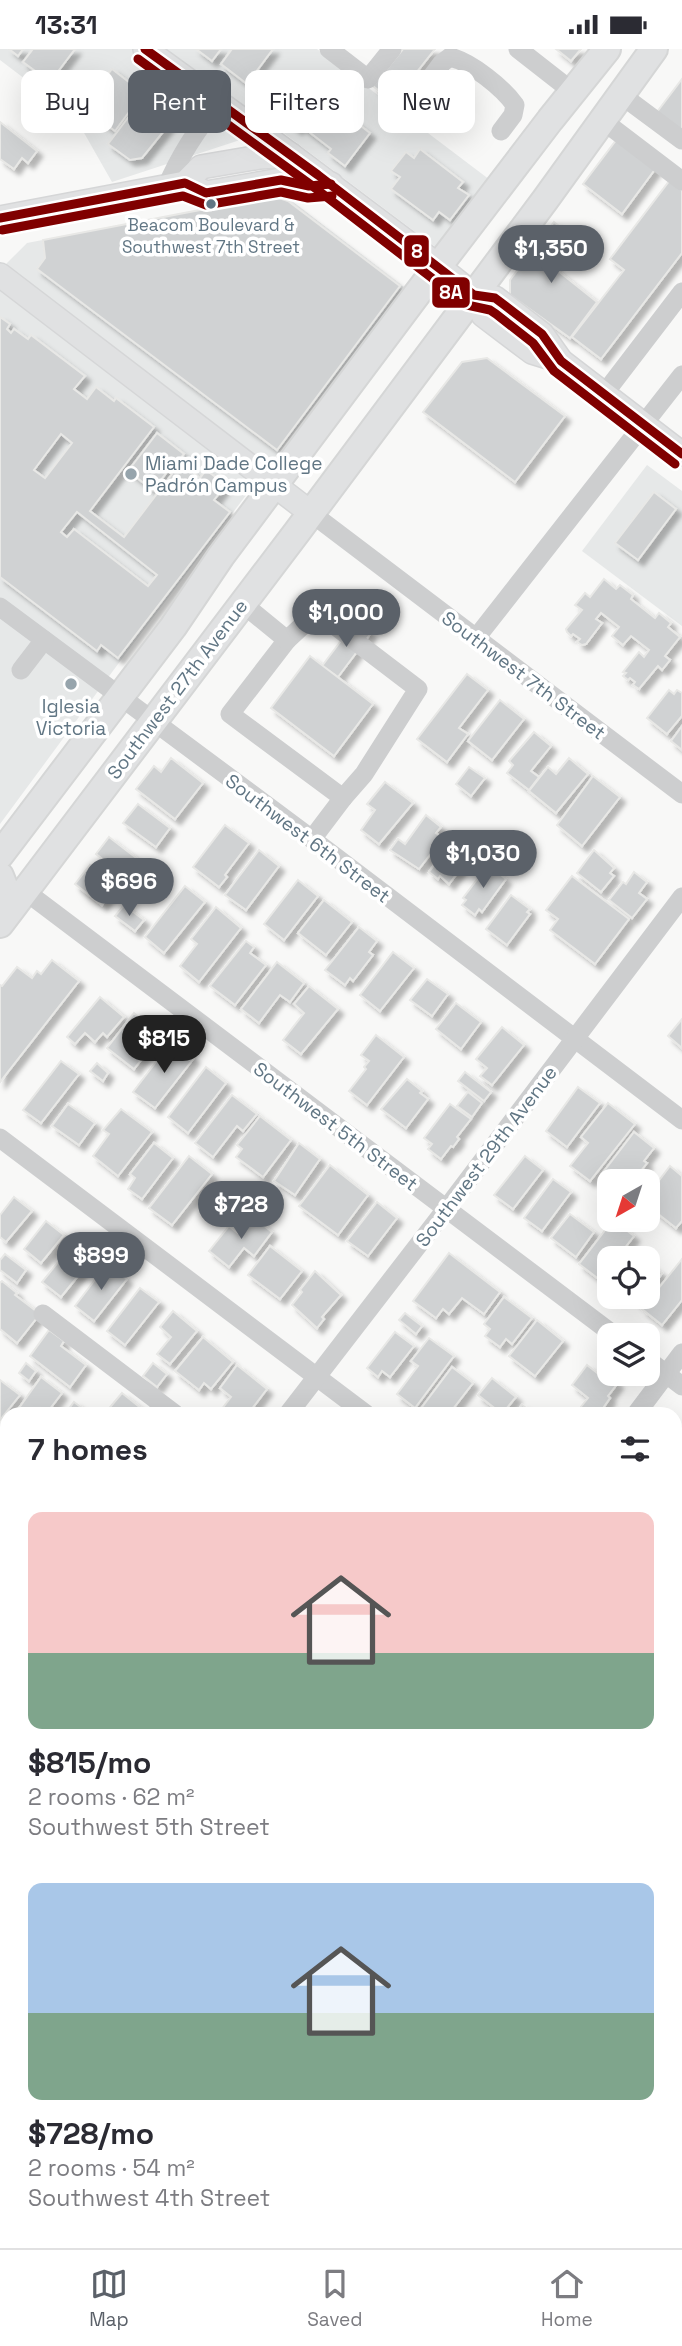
<!DOCTYPE html>
<html lang="en">
<head>
<meta charset="utf-8">
<style>
	body { margin:0; font-family:"Space Grotesk",sans-serif; background:#f7f7f7; color:#2b2b33; height:100vh; display:flex; flex-direction:column; font-size:26px; white-space:nowrap }
	* { box-sizing:border-box; margin:0 }
	p { font-size:23px; color:#7c7c81 }
	.icon { flex:none; width:38px; height:38px; fill:none; stroke:currentColor; stroke-width:2; stroke-linecap:round; stroke-linejoin:round }
	.map { position:relative; flex:1; overflow:hidden }
	.sheet { position:absolute; left:0px; top:1358px; width:682px; height:842px; display:flex; flex-direction:column; background:#fff; border-radius:21px 21px 0 0; box-shadow:0 7px 28px #0002 }
	.sheet>* { flex:none }
	.guide { position:absolute; left:21px; top:21px; width:640px; height:63px; display:flex; gap:14px }
	.needle { width:46px; rotate:219deg }
	.fabs { position:absolute; left:597px; top:1120px; display:grid; gap:14px }
	.fabs a { display:grid; place-items:center; width:63px; height:63px; border-radius:14px; background:#fff; box-shadow:0 7px 28px #0002; font-size:35px }
	.price { position:absolute; translate:-50% -60px; padding:0 16px; border-radius:24px; background:#5b6169; color:#fff; font-size:23px; line-height:46px; filter:drop-shadow(0 2px 4px #0008) }
	.price::after { content:''; position:absolute; left:50%; top:42px; width:21px; height:16px; margin-left:-10px; background:inherit; clip-path:polygon(0 0,100% 0,50% 100%) }
	.price.current { background:#222; color:#fff }
	ul { padding:0; list-style:none }
	li { display:grid; align-content:center; gap:14px; height:371px; padding:0 28px }
	li span { display:grid; place-items:center; height:217px; border-radius:14px; color:#555 }
	li>.icon { margin-inline-start:auto }
	span .icon { width:126px; height:126px; fill:#fffc; stroke-width:1 }
	li b { font-size:30px }
	h2 { display:flex; justify-content:space-between; align-items:center; height:84px; padding:0 28px; font-size:30px }
	.pill { padding:0 24px; border-radius:14px; background:#fff; box-shadow:0 7px 28px #0002; font-size:24px; line-height:63px }
	.pill.current { background:#5b6169; color:#fff }
	.status { display:flex; justify-content:space-between; align-items:center; height:49px; padding:0 35px; background:#fff; direction:ltr }
	.status svg { height:19px; fill:currentColor }
	.tabs { display:flex; justify-content:space-around; align-items:center; height:98px; border-top:2px solid #e1e1e2; background:#fff; font-size:19px; color:#7c7c81 }
	.tabs a { display:grid; justify-items:center; gap:4px }
	.tabs .current { color:#5b6169 }
	.map>svg:first-child { display:block }
</style>
</head>
<body>
<div class="status"><b>13:31</b><svg viewBox="0 0 49 12"><path d="M0 12V9h3v3zM5 12V6h3v6zM10 12V3h3v9zM15 12V0h3v12zM26 1h20v11H26zM47 4h2v5h-2z"/></svg></div>
<div class="map">
<svg width="682" height="2199" viewBox="0 0 682 2199">
	<defs>
		<filter id="shadow"><feDropShadow dx="5.5" dy="5.5" stdDeviation="2" flood-color="#0004"/></filter>
	</defs>
	<rect width="100%" height="100%" fill="#f8f8f7"/>
	<g fill="#e6e8e8">
		<path d="M0 0H317L494 134 442 203 277 79 112 133 75 68 0 11Z"/>
		<path d="M271 147 293 153 404 238 121 611 0 775V221L27 194Z"/>
		<path d="M647 416 682 442V577L582 502Z"/>
	</g>
	<g fill="#d0d2d3" stroke="#e8e8e6" stroke-width="2" fill-rule="evenodd" filter="url(#shadow)">
		<path d="M9 0H23L18 7Z"/>
		<path d="M33 0H75L50 33 23 13Z"/>
		<path d="M196 0H221L212 12Z"/>
		<path d="M232 0H273L247 35 221 15Z"/>
		<path d="M403 0H435L393 53 373 37Z"/>
		<path d="M556 0H581L571 12Z"/>
		<path d="M112 20 143 44 115 82 83 58Z"/>
		<path d="M439 22 454 33 444 46 430 34Z"/>
		<path d="M266 26 291 46 278 63 253 42Z"/>
		<path d="M682 30V82L657 63Z"/>
		<path d="M306 35 370 84 345 117 328 104 331 100 300 76 297 80 281 67Z"/>
		<path d="M146 45 176 67 142 109 130 111 108 95Z"/>
		<path d="M0 73 37 102 28 114 22 109 14 120 0 110Z"/>
		<path d="M617 90 656 119 622 165 583 135Z"/>
		<path d="M420 100 463 133 458 139 469 146 450 171 439 163 433 171 391 140 400 128 391 122 406 103 414 109Z"/>
		<path d="M670 131 682 141V204L601 310 572 288 624 221 610 210Z"/>
		<path d="M273 147 288 152 400 237 277 401 37 220 45 209 43 191Z"/>
		<path d="M554 173 573 188 552 217 597 253 570 289 510 246V231Z"/>
		<path d="M0 268 10 275 7 280 11 284 14 280 28 290 31 286 85 327 74 340 87 350 96 338 114 352 116 349 154 378 90 462 124 488 172 425 168 422 153 441 128 422 157 384 184 405 175 416 182 421 185 417 200 429 206 421 226 436 214 451 230 463 118 609 101 596 97 602 0 528ZM61 385 72 394 45 429 34 421ZM77 463 157 526 148 537 74 480 67 488 61 483Z"/>
		<path d="M487 309 565 367 515 433 423 363 462 313Z"/>
		<path d="M654 443 676 460 638 511 615 494Z"/>
		<path d="M604 530 616 540 620 536 633 546 631 550 655 569 659 564 671 574 668 578 680 588 665 607 670 611 662 621 658 617 639 640 633 636 635 633 630 629 628 631 623 627 626 624 623 623 639 603 644 608 649 601 631 587 623 596 612 587 619 578 601 564 596 570 602 574 586 595 582 596 577 593 580 590 573 585 571 587 567 583 566 580 582 561 575 556 585 544 590 548Z"/>
		<path d="M355 573 371 584 338 628 322 617Z"/>
		<path d="M310 607 373 655 334 707 271 659Z"/>
		<path d="M467 625 488 641 459 679 468 685 447 713 417 690Z"/>
		<path d="M669 641 674 645 677 641 682 644V667L667 685 647 669Z"/>
		<path d="M500 651 524 670 492 711 468 692Z"/>
		<path d="M682 677V701L671 692Z"/>
		<path d="M534 683 551 697 531 722 539 728 529 741 507 724 513 716 509 712Z"/>
		<path d="M171 709 203 734 175 770 136 740 154 717 161 723Z"/>
		<path d="M569 709 588 725 556 764 529 742 548 718 556 725Z"/>
		<path d="M469 718 485 729 471 747 456 735Z"/>
		<path d="M593 727 620 748 582 797 557 776Z"/>
		<path d="M385 733 413 754 379 795 361 781 375 761 367 755Z"/>
		<path d="M138 755 170 779 156 798 123 774Z"/>
		<path d="M426 766 441 778 436 784 443 789 419 820 390 801 398 790 405 795Z"/>
		<path d="M225 776 249 794 225 826 227 828 219 838 193 818Z"/>
		<path d="M459 783 478 797 449 835 440 827 438 830 429 823Z"/>
		<path d="M109 788 148 818 135 835 96 805Z"/>
		<path d="M259 801 279 817 246 861 225 846Z"/>
		<path d="M594 801 614 819 610 824 614 827 601 843 577 824Z"/>
		<path d="M90 816 117 836 102 856 75 835Z"/>
		<path d="M488 816 506 830 482 863 479 860 475 866 462 856 466 851 463 849Z"/>
		<path d="M634 823 647 833 639 844 647 850 632 869 609 851 623 833 626 835Z"/>
		<path d="M572 827 629 870 595 915 550 881 558 870 546 861Z"/>
		<path d="M298 831 318 847 284 891 264 875Z"/>
		<path d="M185 837 205 853 164 904 145 888Z"/>
		<path d="M511 846 530 860 527 863 530 865 507 896 486 880Z"/>
		<path d="M324 851 352 873 326 906 298 884Z"/>
		<path d="M124 856 144 871 135 882 115 867Z"/>
		<path d="M216 858 241 879 199 933 180 917 197 895 191 890Z"/>
		<path d="M359 878 377 892 369 903 373 906 353 932 350 929 345 936 325 921Z"/>
		<path d="M246 892 254 898 250 904 266 916 235 956 210 937Z"/>
		<path d="M393 903 414 919 380 962 360 946Z"/>
		<path d="M52 911 79 932 0 1033V936L2 937 17 918 32 929 37 922 41 925Z"/>
		<path d="M277 913 304 934 290 953 280 946 259 974 241 960Z"/>
		<path d="M427 930 448 945 432 967 410 951Z"/>
		<path d="M309 937 338 960 301 1005 283 991 304 964 294 955Z"/>
		<path d="M100 948 124 968 107 988 103 984 95 993 85 984 75 995 67 988Z"/>
		<path d="M456 954 481 973 461 1000 436 980Z"/>
		<path d="M134 964 154 980 145 991 152 997 134 1020 107 999Z"/>
		<path d="M682 970V999L668 987Z"/>
		<path d="M502 978 524 996 492 1036 480 1027 487 1019 476 1010Z"/>
		<path d="M376 986 404 1008 367 1056 349 1042 366 1020 364 1018 369 1012 361 1006Z"/>
		<path d="M172 992 194 1009 155 1059 133 1043Z"/>
		<path d="M61 1012 79 1025 41 1074 23 1061Z"/>
		<path d="M97 1014 108 1024 103 1032 90 1022Z"/>
		<path d="M206 1018 226 1034 188 1084 168 1068Z"/>
		<path d="M465 1023 491 1043 484 1052 458 1032Z"/>
		<path d="M407 1030 422 1042 420 1044 428 1050 406 1079 381 1060Z"/>
		<path d="M578 1038 600 1054 567 1098 546 1082Z"/>
		<path d="M468 1043 482 1054 472 1068 457 1057Z"/>
		<path d="M232 1046 257 1065 243 1082 237 1077 213 1108 195 1094Z"/>
		<path d="M608 1054 635 1075 590 1132 570 1117 588 1094 581 1088Z"/>
		<path d="M68 1055 95 1074 79 1096 52 1077Z"/>
		<path d="M450 1055 471 1070 457 1088 459 1090 453 1098 451 1097 441 1110 428 1100 432 1095 424 1089Z"/>
		<path d="M121 1060 152 1083 118 1127 93 1107 109 1085 103 1081Z"/>
		<path d="M260 1067 291 1091 263 1128 236 1108 242 1100 237 1096Z"/>
		<path d="M634 1083 654 1099 644 1112 647 1114 634 1131 631 1129 629 1132H609L601 1126Z"/>
		<path d="M154 1094 173 1109 142 1150 128 1140 135 1129 130 1125Z"/>
		<path d="M299 1094 320 1110 295 1146 274 1132Z"/>
		<path d="M189 1107 212 1125 172 1176 149 1159Z"/>
		<path d="M525 1107 543 1121 513 1160 494 1146Z"/>
		<path d="M330 1116 368 1146 338 1186 299 1157Z"/>
		<path d="M670 1117 682 1127V1172L676 1179 648 1157V1146Z"/>
		<path d="M553 1130 571 1143 542 1182 524 1169Z"/>
		<path d="M14 1148 32 1162 6 1193 0 1188V1166Z"/>
		<path d="M377 1153 397 1169 368 1207 347 1192Z"/>
		<path d="M570 1165 594 1183 576 1208 551 1189Z"/>
		<path d="M252 1167 272 1183 254 1207 244 1199 229 1218 209 1202 229 1177 238 1184Z"/>
		<path d="M613 1171 634 1187 617 1209H609V1219L600 1231 579 1215Z"/>
		<path d="M46 1172 64 1186 41 1214 24 1200Z"/>
		<path d="M76 1191 95 1206 61 1248 42 1233Z"/>
		<path d="M270 1197 302 1222 280 1250 248 1226Z"/>
		<path d="M449 1204 500 1243 484 1265 462 1249 449 1265 443 1260 436 1269 413 1252Z"/>
		<path d="M5 1205 26 1221 17 1234 0 1221V1211Z"/>
		<path d="M682 1210V1251L662 1276 642 1260Z"/>
		<path d="M107 1215 127 1230 94 1272 75 1257Z"/>
		<path d="M649 1215 662 1224 648 1246V1217Z"/>
		<path d="M315 1222 341 1246 322 1268 324 1270 317 1279 292 1256 302 1243 300 1241Z"/>
		<path d="M2 1232 17 1244 15 1246 40 1265 17 1294 0 1280V1234Z"/>
		<path d="M140 1239 159 1253 125 1296 107 1282Z"/>
		<path d="M504 1248 532 1269 512 1295 506 1290 500 1298 485 1287 490 1280 484 1275Z"/>
		<path d="M633 1248H646L640 1256 633 1250Z"/>
		<path d="M173 1262 197 1282 170 1315 157 1305 171 1288 160 1278Z"/>
		<path d="M405 1264 422 1277 416 1285 399 1271Z"/>
		<path d="M537 1271 563 1292 535 1327 509 1307Z"/>
		<path d="M49 1281 64 1292 61 1297 86 1316 70 1338 30 1307Z"/>
		<path d="M395 1283 414 1297 390 1328 382 1322 378 1328 367 1319Z"/>
		<path d="M203 1288 233 1313 211 1340 204 1334 199 1341 175 1322Z"/>
		<path d="M429 1289 454 1307 415 1359 397 1345 418 1317 411 1312Z"/>
		<path d="M26 1314 36 1322 29 1332 19 1324Z"/>
		<path d="M153 1314 167 1325 157 1338 143 1327Z"/>
		<path d="M237 1316 267 1340 248 1365H218L231 1348 220 1339Z"/>
		<path d="M587 1316 605 1330 608 1326 618 1334 608 1347 610 1349 599 1365H587L580 1359 588 1349 572 1336Z"/>
		<path d="M452 1318 473 1334 449 1365H423L419 1362Z"/>
		<path d="M41 1328 62 1344 46 1365H28L19 1359Z"/>
		<path d="M492 1329 516 1348 502 1365 478 1346Z"/>
		<path d="M0 1331 20 1346 0 1371Z"/>
		<path d="M122 1344 146 1363 150 1358 159 1365H109L106 1363Z"/>
		<path d="M74 1353 90 1365H65Z"/>
		<path d="M522 1356 534 1365H515Z"/>
		<path d="M676 1374 682 1379V1399L676 1408Z"/>
		<path d="M1 1384 7 1388 6 1420 0 1415Z"/>
		<path d="M682 1427V1448L676 1443V1435Z"/>
		<path d="M676 1471 682 1474V1494L676 1489Z"/>
		<path d="M682 1514V1552L678 1549 676 1552V1523Z"/>
		<path d="M0 1521 7 1526V1559L2 1566 0 1565Z"/>
		<path d="M4 1652 7 1654V1672L0 1667V1657Z"/>
		<path d="M682 1669V1706L676 1715V1677Z"/>
		<path d="M7 1711V1759L0 1769V1720Z"/>
		<path d="M682 1793V1826L676 1821V1801Z"/>
		<path d="M676 1831 682 1835V1868L676 1865Z"/>
		<path d="M676 1894 682 1899V1918L676 1926Z"/>
		<path d="M7 1914V1944L0 1938V1923Z"/>
		<path d="M682 2050V2071L676 2066V2058Z"/>
		<path d="M682 2091V2121L676 2116V2097Z"/>
		<path d="M676 2137 682 2142V2180L676 2175Z"/>
		<path d="M676 2192 678 2194 675 2199H633L625 2193Z"/>
		<path d="M78 2193H94L89 2199Z"/>
		<path d="M109 2193H145L140 2199H104Z"/>
		<path d="M202 2193H235L239 2196 237 2199H210Z"/>
		<path d="M260 2193H299L295 2199H269Z"/>
		<path d="M307 2193H348L344 2199H303Z"/>
		<path d="M390 2193H396L405 2199H386Z"/>
		<path d="M568 2193H613L608 2199H571L566 2196Z"/>
	</g>
	<g fill="none" stroke-linecap="round" stroke-linejoin="round">
		<g stroke="#d5d6d7" stroke-width="26">
			<g id="major">
				<path d="M145 0 291 106 428 209 474 246 483 266 532 303 561 312"/>
				<path d="M185 134 206 144 281 131 309 137 331 135"/>
				<path d="M0 169 185 134 201 118 260 108 291 106"/>
				<path d="M0 226 311 464"/>
				<path d="M474 246 495 249 503 255 542 285 561 312 682 405"/>
			</g>
		</g>
		<g stroke="#d5d6d6" stroke-width="30">
			<g id="highway">
				<path d="M0 806 173 578 221 507 417 245 550 71 607 0"/>
				<path d="M0 827 8 847 2 871"/>
				<path d="M0 875 297 483 545 151 654 0"/>
			</g>
		</g>
		<g stroke="#cdcecf" stroke-width="19">
			<path d="M329 0 368 30 392 0"/>
			<path d="M518 0 573 43"/>
			<path d="M620 45 682 91"/>
			<path d="M414 52 442 14 450 8C471 13 503 39 515 56L513 66 501 82"/>
			<path d="M602 71 682 132"/>
			<path d="M167 137C180 106 197 80 218 55"/>
			<path d="M604 345 682 243"/>
			<path d="M311 464 682 745"/>
			<path d="M243 555 287 591 230 665 343 749 312 790"/>
			<path d="M0 558 312 790 682 1071"/>
			<path d="M476 589 682 326"/>
			<path d="M287 591 317 563 418 640 364 725 343 749"/>
			<path d="M21 621 44 591"/>
			<path d="M25 842 614 1286"/>
			<path d="M0 1089 366 1365"/>
			<path d="M43 1265 175 1365"/>
			<path d="M648 1311 682 1337"/>
			<path d="M288 1365 446 1160 682 848"/>
			<path d="M636 1365 682 1304"/>
			<path d="M0 1467 7 1472"/>
			<path d="M676 1598 682 1603"/>
			<path d="M0 1816 7 1807"/>
			<path d="M676 1995 682 1986"/>
			<path d="M13 2193 21 2199"/>
			<path d="M451 2193 459 2199"/>
			<path d="M521 2199 526 2193"/>
		</g>
		<use href="#major" stroke="#e0e1e2" stroke-width="23"/>
		<use href="#highway" stroke="#e0e1e2" stroke-width="26"/>
		<g stroke="#fff" stroke-width="14">
			<g id="bus-1">
				<path d="M145 0 318 126 474 246 495 249 503 255 542 285 561 312 682 405"/>
				<path d="M0 169 185 134 206 144 281 131 309 137 331 135"/>
			</g>
		</g>
		<g stroke="#fff" stroke-width="14">
			<g id="bus-2">
				<path d="M138 10 311 136 467 256 490 261 496 265 533 294 554 322 675 415"/>
				<path d="M2 181 183 147 206 156 281 143 308 149 332 147"/>
			</g>
		</g>
		<use href="#bus-1" stroke="#800000" stroke-width="9"/>
		<use href="#bus-2" stroke="#800000" stroke-width="9"/>
	</g>
	<circle fill="#617684" stroke="#fff" stroke-width="2.5" cx="211" cy="155" r="6"/>
	<g fill="#96a4ac" stroke="#fff" stroke-width="2.5">
		<circle cx="131" cy="425" r="7"/>
		<circle cx="71" cy="635" r="7"/>
	</g>
	<g text-anchor="middle" stroke-width="7" stroke-linejoin="round" paint-order="stroke">
		<g font-size="17" fill="#617684" stroke="#fff">
			<text x="211" y="182">Beacom Boulevard &amp;<tspan x="211" dy="22">Southwest 7th Street</tspan></text>
		</g>
		<g font-size="19" fill="#617684" stroke="#fff" text-anchor="start">
			<text x="145" y="421">Miami Dade College<tspan x="145" dy="22">Padrón Campus</tspan></text>
			<text x="71" y="664" text-anchor="middle">Iglesia<tspan x="71" dy="22">Victoria</tspan></text>
		</g>
		<g font-size="19" fill="#617684" stroke="#fff">
			<text transform="translate(524 626) rotate(37)" y="7">Southwest 7th Street</text>
			<text transform="translate(177 640) rotate(-53)" y="7">Southwest 27th Avenue</text>
			<text transform="translate(308 789) rotate(37)" y="7">Southwest 6th Street</text>
			<text transform="translate(336 1077) rotate(37)" y="7">Southwest 5th Street</text>
			<text transform="translate(486 1107) rotate(-53)" y="7">Southwest 29th Avenue</text>
		</g>
	</g>
	<g stroke="#fff" stroke-width="2.5">
		<rect x="403" y="185" width="27" height="34" rx="7" fill="#800000"/>
		<rect x="431" y="227" width="40" height="33" rx="7" fill="#800000"/>
	</g>
	<g font-size="19" text-anchor="middle" font-weight="bold" fill="#fff">
		<text x="417" y="209">8</text>
		<text x="451" y="250">8A</text>
	</g>
</svg>
<div class="fabs">
<a><svg class="needle" viewBox="-14 -14 28 28"><path d="M0-13l5 13h-10z" fill="#e53935"/><path d="M0 13l5-13h-10z" fill="#7c7c81"/></svg></a>
<a><svg class="icon" aria-label="locate" viewBox="0 0 24 24"><circle cx="12" cy="12" r="6"/><path d="M12 2v4M12 18v4M2 12h4M18 12h4"/></svg></a>
<a><svg class="icon" aria-label="layers" viewBox="0 0 24 24"><path d="M12 4l9 5-9 5-9-5zM3 14l9 5 9-5"/></svg></a>
</div>
<b class="price" style="left:551px;top:236px">$1,350</b>
<b class="price" style="left:346px;top:600px">$1,000</b>
<b class="price" style="left:483px;top:841px">$1,030</b>
<b class="price" style="left:129px;top:869px">$696</b>
<b class="price current" style="left:164px;top:1026px">$815</b>
<b class="price" style="left:241px;top:1192px">$728</b>
<b class="price" style="left:101px;top:1243px">$899</b>
<div class="guide">
<a class="pill">Buy</a>
<a class="pill current">Rent</a>
<a class="pill">Filters</a>
<a class="pill">New</a>
</div>
<section class="sheet">
<h2>7 homes<svg class="icon" aria-label="filters" viewBox="0 0 24 24"><path d="M4 7h16M4 17h16"/><circle cx="9" cy="7" r="2"/><circle cx="15" cy="17" r="2"/></svg></h2>
<ul>
<li><span style="background:linear-gradient(#f6c9c9 65%,#7fa58c 0)"><svg class="icon" aria-label="home" viewBox="0 0 24 24"><path d="M3 11l9-7 9 7M6 9v11h12V9"/></svg></span><div><b>$815/mo</b><p>2 rooms · 62 m²</p><p>Southwest 5th Street</p></div></li>
<li><span style="background:linear-gradient(#a9c7e8 60%,#7fa58c 0)"><svg class="icon" aria-label="home" viewBox="0 0 24 24"><path d="M3 11l9-7 9 7M6 9v11h12V9"/></svg></span><div><b>$728/mo</b><p>2 rooms · 54 m²</p><p>Southwest 4th Street</p></div></li>
</ul>
</section>
</div>
<nav class="tabs">
<a class="current"><svg class="icon" aria-label="map" viewBox="0 0 24 24"><path d="M3 6l6-2 6 2 6-2v14l-6 2-6-2-6 2zM9 4v14M15 6v14"/></svg>Map</a>
<a><svg class="icon" aria-label="saved" viewBox="0 0 24 24"><path d="M7 4h10v16l-5-4-5 4z"/></svg>Saved</a>
<a><svg class="icon" aria-label="home" viewBox="0 0 24 24"><path d="M3 11l9-7 9 7M6 9v11h12V9"/></svg>Home</a>
</nav>
</body>
</html>
